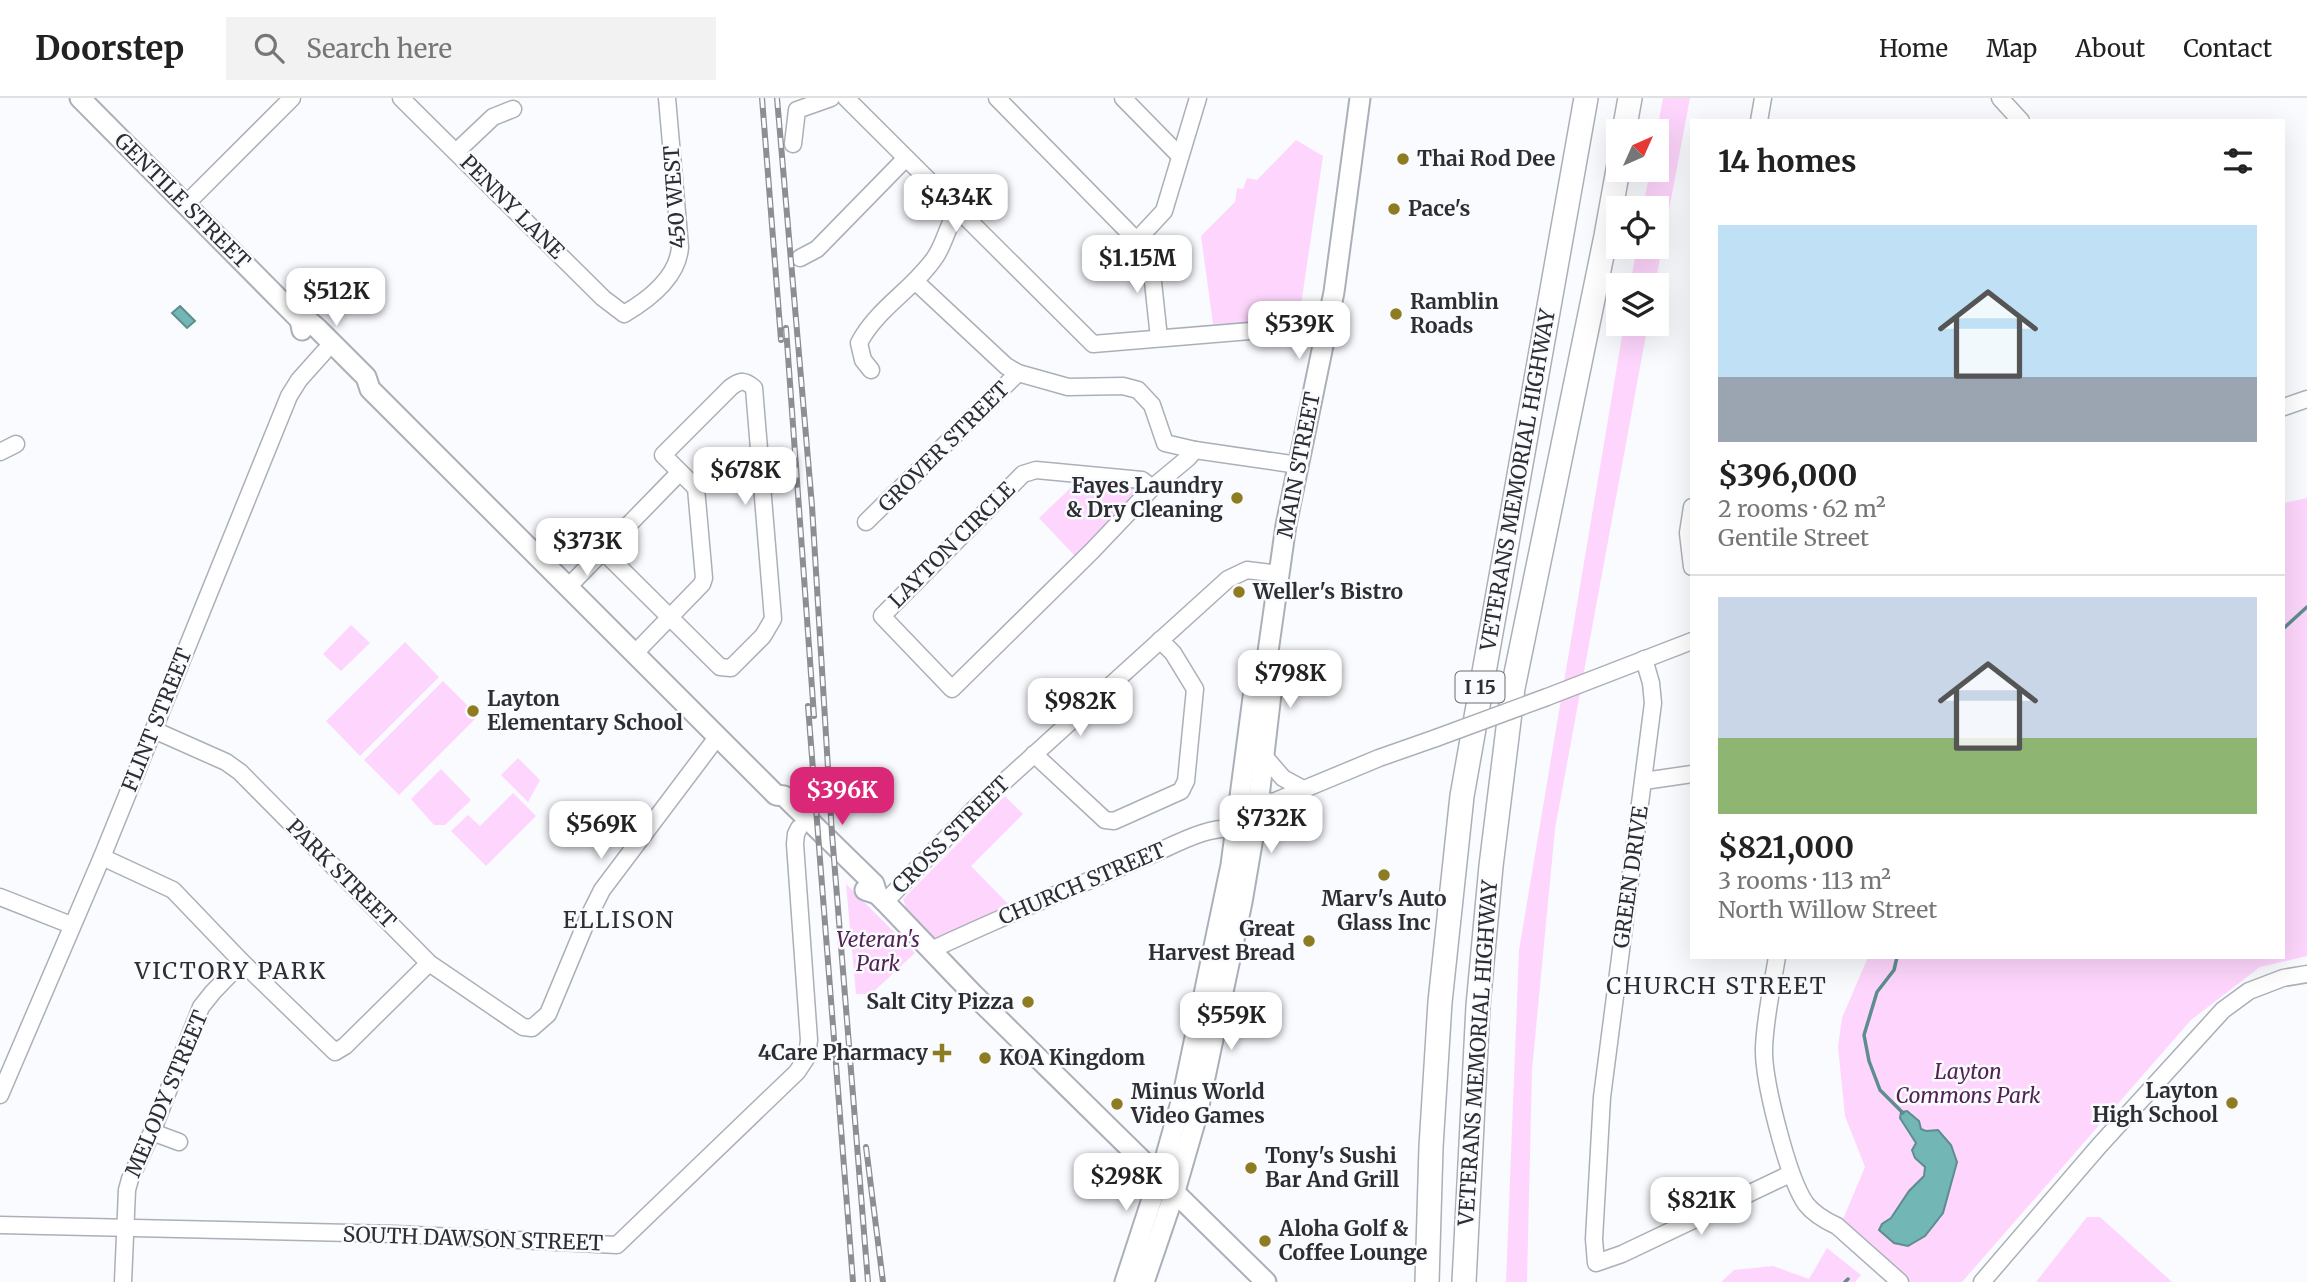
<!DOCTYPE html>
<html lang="en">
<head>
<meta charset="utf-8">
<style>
	body { margin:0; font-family:Merriweather,serif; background:#f2f2f2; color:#222; height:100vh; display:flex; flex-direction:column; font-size:26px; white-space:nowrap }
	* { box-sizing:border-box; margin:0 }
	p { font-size:23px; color:#767676 }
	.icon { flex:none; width:38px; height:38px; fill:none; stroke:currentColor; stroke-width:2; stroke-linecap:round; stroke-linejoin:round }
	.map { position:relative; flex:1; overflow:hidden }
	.sheet { position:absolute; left:1690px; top:21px; width:595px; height:840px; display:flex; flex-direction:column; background:#fff; border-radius:0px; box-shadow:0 7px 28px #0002 }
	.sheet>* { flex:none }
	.needle { width:46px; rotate:45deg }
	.controls { position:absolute; left:1606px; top:21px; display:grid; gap:14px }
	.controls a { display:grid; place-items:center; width:63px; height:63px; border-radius:0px; background:#fff; box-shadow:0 7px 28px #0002; font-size:35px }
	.price { position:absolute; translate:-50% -60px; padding:0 16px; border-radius:14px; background:#fff; color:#222; font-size:23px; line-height:46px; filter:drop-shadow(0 2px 4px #0008) }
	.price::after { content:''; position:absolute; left:50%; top:42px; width:21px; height:16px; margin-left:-10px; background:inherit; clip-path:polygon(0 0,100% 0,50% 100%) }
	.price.current { background:#db2777; color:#fff }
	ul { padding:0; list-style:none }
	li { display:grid; align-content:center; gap:14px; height:371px; padding:0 28px }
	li+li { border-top:2px solid #e0e0e0 }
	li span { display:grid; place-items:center; height:217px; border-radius:0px; color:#555 }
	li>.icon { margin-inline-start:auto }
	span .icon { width:126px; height:126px; fill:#fffc; stroke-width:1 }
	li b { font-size:30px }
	h2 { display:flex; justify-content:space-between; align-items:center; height:84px; padding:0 28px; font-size:30px }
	header { display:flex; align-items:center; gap:42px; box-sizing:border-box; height:98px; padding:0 35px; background:#fff; border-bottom:2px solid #e0e0e0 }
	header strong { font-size:33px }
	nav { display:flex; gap:38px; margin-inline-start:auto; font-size:24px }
	.search { width:490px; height:63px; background:#f2f2f2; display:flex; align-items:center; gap:18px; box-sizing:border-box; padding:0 24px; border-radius:0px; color:#767676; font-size:26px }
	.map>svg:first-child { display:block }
</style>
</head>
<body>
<header>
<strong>Doorstep</strong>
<div class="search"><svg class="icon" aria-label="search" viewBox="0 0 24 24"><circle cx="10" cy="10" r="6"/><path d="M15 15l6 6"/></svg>Search here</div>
<nav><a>Home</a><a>Map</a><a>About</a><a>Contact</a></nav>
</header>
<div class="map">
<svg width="2307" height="1184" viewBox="0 0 2307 1184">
	<rect width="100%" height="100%" fill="#f9fbff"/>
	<g fill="#fed6fd">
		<path d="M1663 0H1690L1655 187H1630L1637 149H1657V110H1643L1650 72H1657V33Z"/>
		<path d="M1296 42 1323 58 1299 221 1213 226 1201 138 1235 104 1237 90 1243 91 1247 80 1257 82Z"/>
		<path d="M1624 226H1648L1555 731 1532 972 1527 1184H1506L1519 852Z"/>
		<path d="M1078 383 1134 388 1138 392 1139 396 1075 458 1039 420Z"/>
		<path d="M2307 400V858L2260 869 2191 922 1962 1184H1906L1841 1126 1865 1069 1845 1018 1838 949 1842 920 1868 859H2284V405Z"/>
		<path d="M351 527 370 545 341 573 323 556Z"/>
		<path d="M405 544 439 579 360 658 326 623Z"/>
		<path d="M443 583 478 618 399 697 364 662Z"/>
		<path d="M518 660 540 682 528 704 501 677Z"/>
		<path d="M441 671 471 702 445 727H434L411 701Z"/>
		<path d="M513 695 536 718 486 768 451 733 468 717 480 728Z"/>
		<path d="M1005 698 1023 716 971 768 1011 809 939 839H934L906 810 903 801Z"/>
		<path d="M846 786 915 855 871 896H856Z"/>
		<path d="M2087 1119H2100L2172 1184H2036Z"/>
		<path d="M1827 1150 1861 1177 1855 1184H1721L1734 1172 1773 1168 1809 1181Z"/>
	</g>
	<g fill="#72b6b6" stroke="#5d8d8e" stroke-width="2">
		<path d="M180 208 195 223 187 230 172 215Z"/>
		<path d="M1907 1013 1919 1023 1921 1031 1926 1033 1938 1032 1951 1047 1957 1064 1943 1115 1925 1138 1908 1148 1894 1145 1879 1132 1882 1126 1891 1120 1909 1093 1924 1078 1925 1069 1915 1060 1912 1052 1916 1045 1900 1020 1901 1014Z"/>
	</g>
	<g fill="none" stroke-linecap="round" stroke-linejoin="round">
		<g stroke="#5d8d8e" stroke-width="3.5">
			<path d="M2284 530 2307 509"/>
			<path d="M1897 859 1894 872 1877 894 1864 937 1869 963 1880 992 1903 1015"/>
			<path d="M1845 1184 1848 1181"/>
		</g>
		<g stroke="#abb0b8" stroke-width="19">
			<g id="minor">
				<path d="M401 0 603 200 624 216C648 202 678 179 680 149L667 0"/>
				<path d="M846 0 1093 246 1298 229 1326 232"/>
				<path d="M997 0 1150 156 1159 240"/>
				<path d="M1123 0 1179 57"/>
				<path d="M2000 0 2021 23"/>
				<path d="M1759 23 1763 0"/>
				<path d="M793 46 797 12 831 0"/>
				<path d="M456 54 493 19 513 11"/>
				<path d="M186 106 292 0"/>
				<path d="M1137 142 1164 113 1198 0"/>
				<path d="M800 160 817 151 906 60"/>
				<path d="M915 183 1006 268 1018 275"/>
				<path d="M871 272 863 262 859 245C877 210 914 191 936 158 945 144 948 126 958 112"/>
				<path d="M2284 309 2307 301"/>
				<path d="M0 354 16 346"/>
				<path d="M1152 390 1142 382 1036 372 1023 376 882 518 952 591 1092 453 1152 390 1188 360 1195 352"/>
				<path d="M1692 409 1688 435 1692 469"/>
				<path d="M866 424 1018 275 1068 289 1123 288 1138 292 1152 307 1165 345 1195 352 1298 367"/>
				<path d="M604 454 720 569 731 570 763 538 773 521 754 290C745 282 741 282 731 289L663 357 696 390 704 480 702 486 635 555"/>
				<path d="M568 489 680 374"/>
				<path d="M1644 561 1651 585 1653 605 1602 999 1594 1141 1596 1165 1622 1156 1790 1076"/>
				<path d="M1547 599 1692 543"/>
				<path d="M154 632 226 664 240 674 429 865 523 929 532 930 548 916 588 820 602 792 718 638"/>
				<path d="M1034 656 1105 722 1114 723 1181 693 1186 683 1195 591 1173 555 1160 542"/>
				<path d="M1264 658 1283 680 1305 692"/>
				<path d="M1644 683 1692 676"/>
				<path d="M1259 702 1273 704 1379 660 1436 640"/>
				<path d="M102 759 173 792 242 864 335 954 345 948 429 865"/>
				<path d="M0 799 71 827"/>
				<path d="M885 804 974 711 1228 481 1247 472 1279 476"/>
				<path d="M931 852C1002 819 1073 789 1146 759 1173 748 1207 727 1236 731"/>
				<path d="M1777 859C1772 889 1765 920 1764 950 1763 982 1788 1081 1806 1106 1814 1116 1826 1123 1837 1128L1900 1184"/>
				<path d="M0 997 102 759 289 298 299 282 324 254"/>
				<path d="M152 1034 179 1044"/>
				<path d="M0 1127 395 1136 617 1147 797 974 807 959 809 942 795 746 796 736 799 730"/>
				<path d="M123 1184 127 1092 130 1081 152 1034 201 909 213 894 242 864"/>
				<path d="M1982 1184 2099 1048 2223 912 2249 893 2283 880 2307 876"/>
			</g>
		</g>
		<g stroke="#abb0b8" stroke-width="23">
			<g id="major">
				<path d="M80 0 300 222 302 232"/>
				<path d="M300 222 310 224 317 230 366 279 370 291 776 697 784 698 874 786 877 796"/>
				<path d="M865 792 877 796 885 804 973 896 1266 1184"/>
				<path d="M1125 1184 1165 1061 1183 997 1231 767 1254 592 1266 568 1286 427 1334 194 1360 0"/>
				<path d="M1144 1184 1175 1093 1197 1017 1242 804 1257 716 1271 596 1266 568"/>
			</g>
		</g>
		<g stroke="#abb0b8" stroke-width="26">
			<g id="highway">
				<path d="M1624 33 1630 0"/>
				<path d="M1427 1184 1431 1049 1440 904 1462 698 1586 0"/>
				<path d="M1464 1184 1478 908 1491 768 1513 590 1606 138 1619 66"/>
			</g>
		</g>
		<use href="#minor" stroke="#fff" stroke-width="16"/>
		<use href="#major" stroke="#fff" stroke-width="19"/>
		<use href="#highway" stroke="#fff" stroke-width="23"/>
		<g stroke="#8d8e92" stroke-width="6">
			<g id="rail">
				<path d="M762 0 781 242"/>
				<path d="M777 0 812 408 832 736 868 1184"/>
				<path d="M786 230 814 618"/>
				<path d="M808 608 853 1184"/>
				<path d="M866 1049 883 1184"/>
			</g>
		</g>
		<use href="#rail" stroke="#f9fbff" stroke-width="3.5" stroke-dasharray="10" stroke-linecap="butt"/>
		<g stroke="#abb0b8" stroke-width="19" stroke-linecap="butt">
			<path id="minor-bridge" d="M1436 640 1547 599"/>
		</g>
		<use href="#minor-bridge" stroke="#fff" stroke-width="16"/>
	</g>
	<g fill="#8d7c22" stroke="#f9fbff" stroke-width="2.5">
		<circle cx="1403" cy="61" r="7"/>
		<circle cx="1394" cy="111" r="7"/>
		<circle cx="1396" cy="216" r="7"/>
		<circle cx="1237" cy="400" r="7"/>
		<circle cx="1239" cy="494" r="7"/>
		<circle cx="473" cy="613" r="7"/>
		<circle cx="1384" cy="777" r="7"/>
		<circle cx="1309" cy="843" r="7"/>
		<circle cx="1028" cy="904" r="7"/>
		<path d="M938.5 944.5h7v7h7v7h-7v7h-7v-7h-7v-7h7z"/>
		<circle cx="985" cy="960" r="7"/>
		<circle cx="2232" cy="1005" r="7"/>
		<circle cx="1117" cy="1006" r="7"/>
		<circle cx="1251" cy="1070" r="7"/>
		<circle cx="1265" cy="1143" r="7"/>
	</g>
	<g text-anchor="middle" stroke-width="5" stroke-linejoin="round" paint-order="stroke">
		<rect fill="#f9fbff" stroke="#6a6c70" stroke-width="2" x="1455.5" y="573.5" width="49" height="31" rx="5"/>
		<g font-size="19" font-weight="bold" fill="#2d2e32">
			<text x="1480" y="596">I 15</text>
		</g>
		<g font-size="21" font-weight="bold" fill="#2d2e32" stroke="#f9fbff" text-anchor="start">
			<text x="1417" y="68">Thai Rod Dee</text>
			<text x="1408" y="118">Pace's</text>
			<text x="1410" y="211">Ramblin<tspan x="1410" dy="24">Roads</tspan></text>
			<text x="1223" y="395" text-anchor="end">Fayes Laundry<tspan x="1223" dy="24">&amp; Dry Cleaning</tspan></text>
			<text x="1253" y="501">Weller's Bistro</text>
			<text x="487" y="608">Layton<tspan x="487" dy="24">Elementary School</tspan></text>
			<text x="1384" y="808" text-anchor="middle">Marv's Auto<tspan x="1384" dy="24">Glass Inc</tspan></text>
			<text x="1295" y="838" text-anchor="end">Great<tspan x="1295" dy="24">Harvest Bread</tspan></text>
			<text x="1014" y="911" text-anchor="end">Salt City Pizza</text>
			<text x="928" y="962" text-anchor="end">4Care Pharmacy</text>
			<text x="999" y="967">KOA Kingdom</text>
			<text x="2218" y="1000" text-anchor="end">Layton<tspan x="2218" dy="24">High School</tspan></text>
			<text x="1131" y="1001">Minus World<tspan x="1131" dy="24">Video Games</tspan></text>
			<text x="1265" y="1065">Tony's Sushi<tspan x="1265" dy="24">Bar And Grill</tspan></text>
			<text x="1279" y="1138">Aloha Golf &amp;<tspan x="1279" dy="24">Coffee Lounge</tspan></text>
		</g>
		<g font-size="21" fill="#2d2e32" stroke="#f9fbff">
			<text transform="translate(675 99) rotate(-94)" y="7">450 WEST</text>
			<text transform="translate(182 103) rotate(45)" y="7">GENTILE STREET</text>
			<text transform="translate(512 109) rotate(45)" y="7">PENNY LANE</text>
			<text transform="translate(944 349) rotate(-45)" y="7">GROVER STREET</text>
			<text transform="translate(1299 367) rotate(-79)" y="7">MAIN STREET</text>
			<text transform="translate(1518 382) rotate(-80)" y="7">VETERANS MEMORIAL HIGHWAY</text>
			<text transform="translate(952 447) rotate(-45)" y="7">LAYTON CIRCLE</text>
			<text transform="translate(157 622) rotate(-68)" y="7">FLINT STREET</text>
			<text transform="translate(951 737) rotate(-45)" y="7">CROSS STREET</text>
			<text transform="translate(341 776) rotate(45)" y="7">PARK STREET</text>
			<text transform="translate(1631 779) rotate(-82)" y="7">GREEN DRIVE</text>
			<text transform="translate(1082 786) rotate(-23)" y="7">CHURCH STREET</text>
			<text transform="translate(1478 955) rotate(-86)" y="7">VETERANS MEMORIAL HIGHWAY</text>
			<text transform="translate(167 996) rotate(-67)" y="7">MELODY STREET</text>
			<text transform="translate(473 1141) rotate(2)" y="7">SOUTH DAWSON STREET</text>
		</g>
		<g font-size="21" font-style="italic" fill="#512252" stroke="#f9fbff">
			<text x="878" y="849">Veteran's<tspan x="878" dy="24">Park</tspan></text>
			<text x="1968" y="981">Layton<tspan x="1968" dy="24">Commons Park</tspan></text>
		</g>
		<g font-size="23" letter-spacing="2" fill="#2d2e32" stroke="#f9fbff">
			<text x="619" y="830">ELLISON</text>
			<text x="231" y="881">VICTORY PARK</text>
			<text x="1717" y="896">CHURCH STREET</text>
		</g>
	</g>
</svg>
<div class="controls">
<a><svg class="needle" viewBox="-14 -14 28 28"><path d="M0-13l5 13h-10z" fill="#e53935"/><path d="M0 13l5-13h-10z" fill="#767676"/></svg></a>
<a><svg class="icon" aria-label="locate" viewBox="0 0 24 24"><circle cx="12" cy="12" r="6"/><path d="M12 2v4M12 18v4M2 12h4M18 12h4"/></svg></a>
<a><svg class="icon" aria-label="layers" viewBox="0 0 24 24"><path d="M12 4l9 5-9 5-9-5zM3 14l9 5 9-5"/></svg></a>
</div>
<b class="price" style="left:956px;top:136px">$434K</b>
<b class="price" style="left:1137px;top:197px">$1.15M</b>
<b class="price" style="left:336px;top:230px">$512K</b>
<b class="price" style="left:1299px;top:263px">$539K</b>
<b class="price" style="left:745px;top:409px">$678K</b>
<b class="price" style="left:587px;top:480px">$373K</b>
<b class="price" style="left:1290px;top:612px">$798K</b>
<b class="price" style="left:1080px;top:640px">$982K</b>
<b class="price current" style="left:842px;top:729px">$396K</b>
<b class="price" style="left:1271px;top:757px">$732K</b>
<b class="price" style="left:601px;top:763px">$569K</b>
<b class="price" style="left:1231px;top:954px">$559K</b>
<b class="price" style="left:1126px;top:1115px">$298K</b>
<b class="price" style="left:1701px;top:1139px">$821K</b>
<section class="sheet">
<h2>14 homes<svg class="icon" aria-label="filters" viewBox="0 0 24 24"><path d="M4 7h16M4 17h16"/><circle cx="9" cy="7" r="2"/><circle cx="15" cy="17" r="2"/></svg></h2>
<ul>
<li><span style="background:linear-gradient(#bfe0f5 70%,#9aa5b1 0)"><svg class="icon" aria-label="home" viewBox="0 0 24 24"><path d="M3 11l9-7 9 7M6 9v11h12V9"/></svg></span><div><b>$396,000</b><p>2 rooms · 62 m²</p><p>Gentile Street</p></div></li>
<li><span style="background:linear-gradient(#c9d6e8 65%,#8fb573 0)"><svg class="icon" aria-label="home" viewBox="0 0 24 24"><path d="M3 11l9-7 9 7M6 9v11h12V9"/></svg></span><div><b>$821,000</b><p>3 rooms · 113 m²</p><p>North Willow Street</p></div></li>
</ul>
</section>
</div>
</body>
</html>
